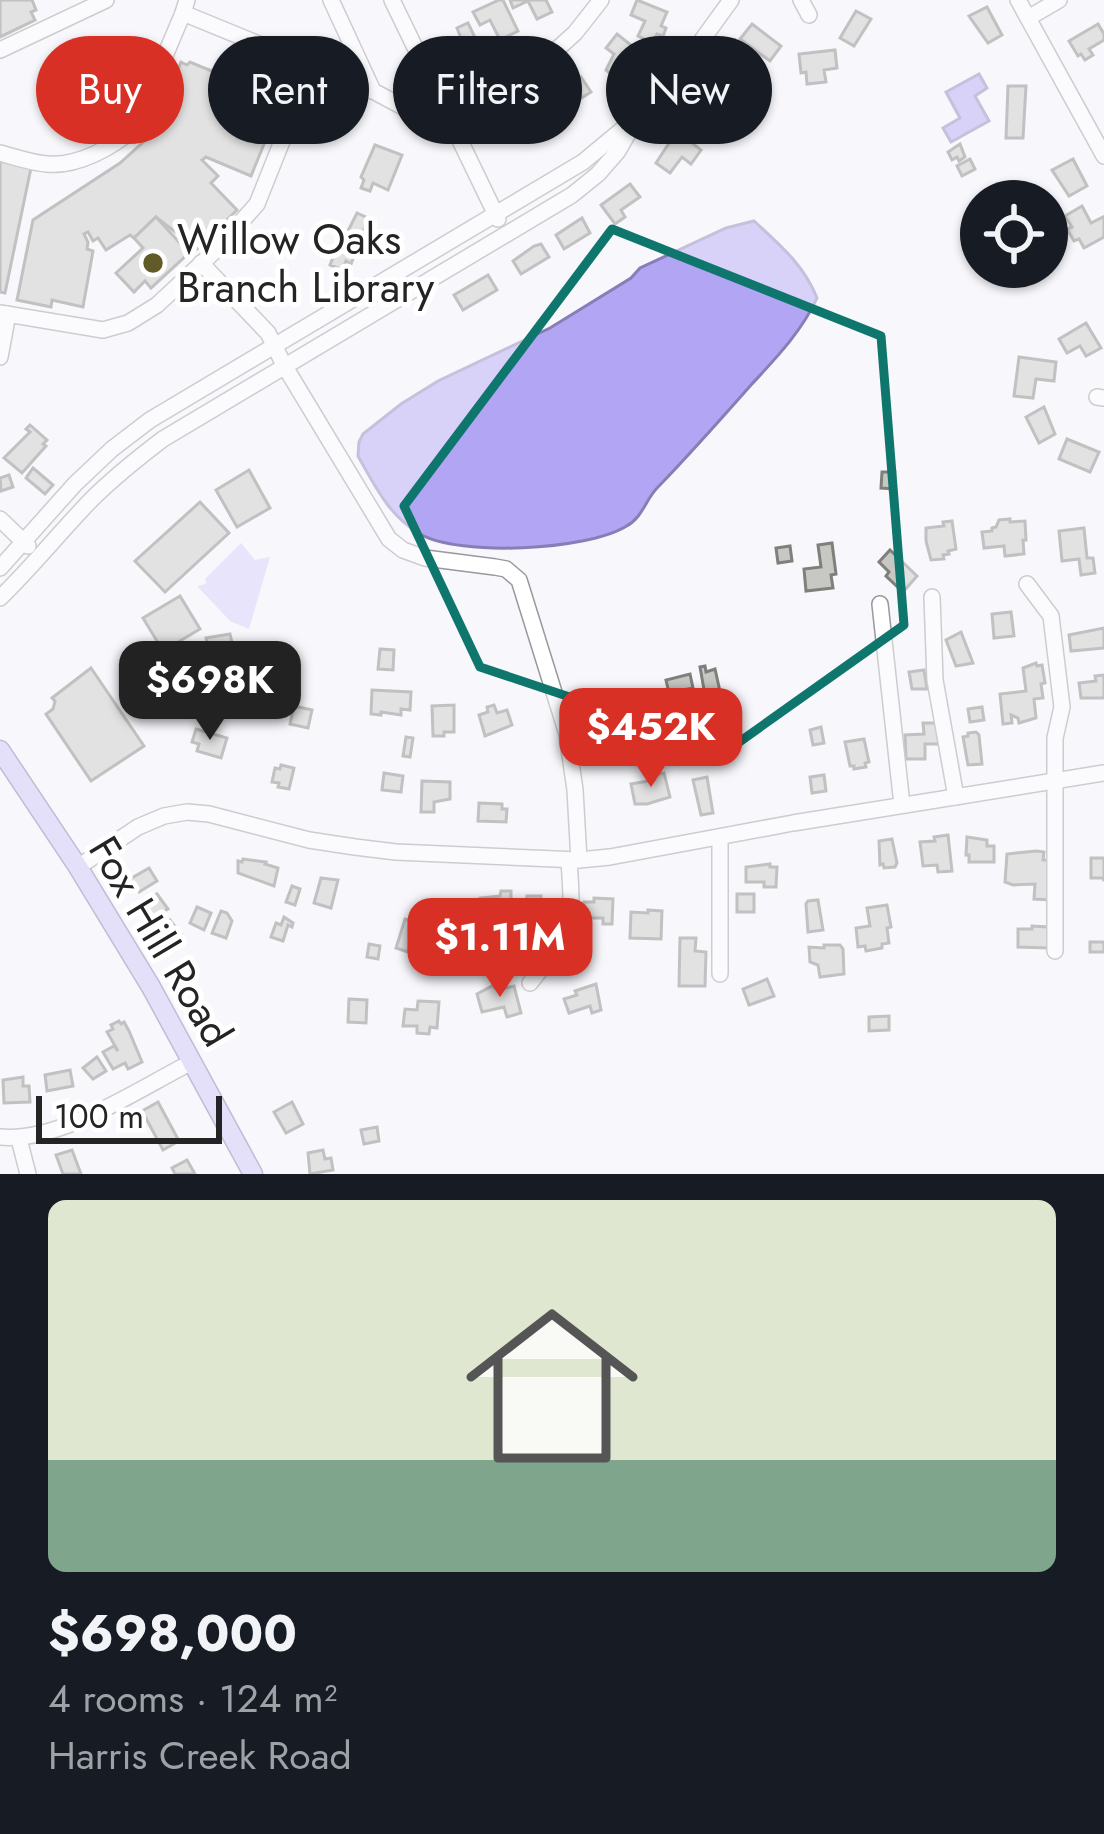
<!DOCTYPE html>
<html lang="en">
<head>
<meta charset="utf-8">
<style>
	body { margin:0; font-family:Jost,sans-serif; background:#242831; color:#f1f3f6; height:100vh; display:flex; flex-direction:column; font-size:45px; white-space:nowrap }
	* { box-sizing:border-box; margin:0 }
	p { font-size:39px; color:#9ea1a6 }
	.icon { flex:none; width:66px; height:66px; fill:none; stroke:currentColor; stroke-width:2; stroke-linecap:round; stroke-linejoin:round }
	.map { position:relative; height:1174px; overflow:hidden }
	.side { display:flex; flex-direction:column; background:#171b24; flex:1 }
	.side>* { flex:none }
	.hud { position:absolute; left:36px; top:36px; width:1032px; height:108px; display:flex; gap:24px }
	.fabs { position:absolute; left:960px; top:180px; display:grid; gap:24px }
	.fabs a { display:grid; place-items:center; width:108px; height:108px; border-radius:50%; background:#171b24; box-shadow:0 3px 9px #0004; font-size:60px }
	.scale { position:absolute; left:36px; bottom:30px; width:186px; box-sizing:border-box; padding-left:12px; border:6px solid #242425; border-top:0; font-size:33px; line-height:42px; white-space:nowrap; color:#242425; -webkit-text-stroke:9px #fff; paint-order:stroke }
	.price { position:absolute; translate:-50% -102px; padding:0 27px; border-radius:24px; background:#d93025; color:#fff; font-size:39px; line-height:78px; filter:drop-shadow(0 3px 6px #0008) }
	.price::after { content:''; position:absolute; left:50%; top:72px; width:36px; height:27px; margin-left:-18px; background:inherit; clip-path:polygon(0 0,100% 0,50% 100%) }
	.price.current { background:#222; color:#fff }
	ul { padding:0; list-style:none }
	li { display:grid; align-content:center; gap:24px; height:636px; padding:0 48px }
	li span { display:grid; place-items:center; height:372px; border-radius:18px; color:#555 }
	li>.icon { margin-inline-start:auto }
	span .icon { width:216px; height:216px; fill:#fffc; stroke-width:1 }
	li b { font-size:51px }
	.tag { padding:0 42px; border-radius:54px; background:#171b24; box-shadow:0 3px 9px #0004; font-size:42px; line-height:108px }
	.tag.current { background:#d93025; color:#fff }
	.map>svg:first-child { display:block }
</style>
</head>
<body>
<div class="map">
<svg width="1104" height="1174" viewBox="0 0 1104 1174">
	<rect width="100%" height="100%" fill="#f8f7fb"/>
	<path fill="#d3cdfc" d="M241 543 255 560 270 557 249 629 230 621 197 586 206 584 205 579Z"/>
	<g fill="#b2a5f4" stroke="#877eb6" stroke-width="3">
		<path d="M979 74 987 88 975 96 989 121 951 142 943 128 960 118 946 92Z"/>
		<path d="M754 221C780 245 804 265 817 298 802 331 776 358 751 385 721 419 691 453 659 486 645 499 644 517 625 527 586 550 460 557 420 534 389 516 375 486 358 456L359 442 363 434 401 404 438 381 550 328 631 278 640 268 726 228Z"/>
	</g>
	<g fill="#c7c7c3" stroke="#7f7f7b" stroke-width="3">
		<path d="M0 0H32L36 10 31 12 35 20 0 37Z"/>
		<path d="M499 0H503L518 31 500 40 490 20 480 25 473 12Z"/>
		<path d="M510 0H546L552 12 537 19 528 1 513 8Z"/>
		<path d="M637 0 667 12 661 26 666 28 663 36 657 34 653 43 638 36 645 21 631 15Z"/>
		<path d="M987 7 1002 35 988 43 969 16Z"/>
		<path d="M856 11 871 19 854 46 840 38Z"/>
		<path d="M468 23 481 50 452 64 445 49 461 38 457 28Z"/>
		<path d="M752 24 781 46 770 61 740 39Z"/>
		<path d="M1098 24 1104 34V40L1089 49 1093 55 1085 60 1081 54 1078 56 1069 41Z"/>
		<path d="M617 34 641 53 620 81 606 70 614 54 606 48Z"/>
		<path d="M835 50 837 68 824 70 826 82 807 84 806 72 801 73 799 54Z"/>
		<path d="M728 55 743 66 734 79 753 93 741 109 707 83Z"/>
		<path d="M181 62 187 65 190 62 282 100 251 176 206 157 202 160 218 176 211 183 237 210 197 249 156 217 134 238 130 235 106 250 98 238 93 241 88 232 84 234 88 242 87 249 93 251 83 307 52 300 51 307 17 300 33 220 120 163 152 134Z"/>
		<path d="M581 77 591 92 567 107 556 91Z"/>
		<path d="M1008 86H1026L1023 138H1006Z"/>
		<path d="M544 93 552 110 543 113 549 126 535 133 522 104Z"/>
		<path d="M697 95 717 109 711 118 706 115 701 122 698 120 691 130 678 120Z"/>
		<path d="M506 110 513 126 489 138 482 122Z"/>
		<path d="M677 131 701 150 691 164 682 157 670 173 656 163Z"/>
		<path d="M960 144 965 157 959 161 957 157 952 160 948 152Z"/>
		<path d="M375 145 402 155 388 190 373 183 370 191 361 188 364 180 361 177Z"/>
		<path d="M970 159 975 169 962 176 957 166Z"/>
		<path d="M1073 159 1087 186 1069 196 1052 170Z"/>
		<path d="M0 161 31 168 5 293 0 292Z"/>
		<path d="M630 184 640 197 621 210 625 217 615 224 601 205Z"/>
		<path d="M1082 206 1091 223 1103 217 1104 219V237L1084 248 1079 239 1074 241 1067 229 1072 227 1065 216Z"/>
		<path d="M357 213 368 218 351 264 346 261 342 270 330 265 337 248 334 247 341 232 346 235Z"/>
		<path d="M156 217 189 253 151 288 145 281 134 292 116 273 143 248 134 238Z"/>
		<path d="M582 218 590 233 564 249 556 235Z"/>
		<path d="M541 244 549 257 521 274 513 261 534 246Z"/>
		<path d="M488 275 497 290 463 310 454 295Z"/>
		<path d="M1086 323 1101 348 1086 356 1080 346 1067 353 1059 339Z"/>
		<path d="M1019 357 1056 362 1054 381 1036 379 1033 398 1014 396Z"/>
		<path d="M1044 407 1055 434 1039 443 1026 417Z"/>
		<path d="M30 425 47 440 43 444 46 446 22 473 4 458 30 432 26 429Z"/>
		<path d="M1067 439 1099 452 1090 472 1059 459Z"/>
		<path d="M33 468 53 485 45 494 26 478Z"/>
		<path d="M249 470 270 508 237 527 216 490Z"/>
		<path d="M882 472H895L894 489 881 488Z"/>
		<path d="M9 475 13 487 1 491 0 478Z"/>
		<path d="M200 502 229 533 165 592 135 561Z"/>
		<path d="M1010 519V522L1025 521 1026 540H1023L1024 554 1005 556 1004 546 984 548 982 532 992 531V528L996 527 999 520Z"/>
		<path d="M952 521 956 549 948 551 949 554 943 555 944 559 931 560 926 541V528L944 526 943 522Z"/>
		<path d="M1084 528 1087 558H1093L1095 573 1081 575 1079 559 1062 561 1059 531Z"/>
		<path d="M832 543 836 574 831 575 833 588 806 591 804 569 821 567 818 545Z"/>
		<path d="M790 546 792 561 778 563 776 548Z"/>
		<path d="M890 550 917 576 903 592 886 576 889 572 879 562Z"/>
		<path d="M180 596 200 629 163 651 143 618Z"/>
		<path d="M1011 612 1014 636 994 638 992 614Z"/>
		<path d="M1104 628V648L1071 651 1069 635Z"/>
		<path d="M961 632 973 663 956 666 946 640Z"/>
		<path d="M230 634 233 647 209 651 206 638Z"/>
		<path d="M380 649 394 650 393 670 378 669Z"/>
		<path d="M1036 663 1037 666 1042 665 1045 683 1041 684 1043 698 1034 699 1036 718 1019 723 1018 718 1011 715 1012 723 1003 724 1000 694 1026 691 1023 668Z"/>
		<path d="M705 666 706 672 715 669 727 723 712 726 708 708 682 714 679 701 705 695 700 667Z"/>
		<path d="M91 668 144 746 91 781 46 714 53 709 55 701 52 698Z"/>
		<path d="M924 670 927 689H912L909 672Z"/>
		<path d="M690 674 693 688 669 693 666 680Z"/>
		<path d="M1104 675V698H1081L1079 683 1096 681 1095 676Z"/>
		<path d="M372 690 411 692 410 710 401 709V715L381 712V715L371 714Z"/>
		<path d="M454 705V732H444V736H433L432 706Z"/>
		<path d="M494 705 497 713 507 710 512 725 485 736 479 715 488 712 487 707Z"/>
		<path d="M294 706 312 710 308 728 290 724Z"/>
		<path d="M982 707 984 720 970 722 968 709Z"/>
		<path d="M663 709 670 735 650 740 643 714Z"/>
		<path d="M923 723H940V744H925V759H906L905 735 924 734Z"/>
		<path d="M821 727 824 743 813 745 810 730Z"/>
		<path d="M196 729 227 738 221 758 197 751 199 744 192 742Z"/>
		<path d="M976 732 979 735 982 764 968 765 963 737 968 736V733Z"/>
		<path d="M406 737 413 738 410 757 403 756Z"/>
		<path d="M864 739 869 762 865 763 866 767 854 769V766H850L845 742Z"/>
		<path d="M281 765 294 768 289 789 278 787 279 783 272 782 275 768 280 769Z"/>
		<path d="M384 773 403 776 401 792 382 790Z"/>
		<path d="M664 773 670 797 647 804H635L631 784 654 780 653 775Z"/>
		<path d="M824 775 826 791 812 793 810 777Z"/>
		<path d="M707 777 713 813 701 815 693 780Z"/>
		<path d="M422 781 450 782V799L434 802V812H421Z"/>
		<path d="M479 803 502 804V809H507L506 822 478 821Z"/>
		<path d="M948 835 952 871 938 872 937 865 923 866 920 842 935 841 934 837Z"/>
		<path d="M967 837 987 840V846H994V862H969V855H966Z"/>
		<path d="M892 839 897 863 895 867 884 868 883 864 880 865 879 841Z"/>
		<path d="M1036 851 1044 852 1043 860H1048L1050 900 1034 899 1035 884 1013 885 1005 882 1007 854Z"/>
		<path d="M1091 858H1104V881L1103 878H1091Z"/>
		<path d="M243 859 266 862 265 864 278 868 274 886 238 873V861L242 862Z"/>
		<path d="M770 864V867H777L776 887H764V882H746V867Z"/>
		<path d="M149 868 157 881 139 892 130 879Z"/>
		<path d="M321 878 338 880 331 908 314 903Z"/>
		<path d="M292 886 300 889 295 905 286 902Z"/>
		<path d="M501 891H511V919L490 920V926L479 925 480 898 500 896Z"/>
		<path d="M157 894 168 909 151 918 143 901Z"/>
		<rect x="737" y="894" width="17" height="18"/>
		<path d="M527 896H541L540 905H550V925L526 924Z"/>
		<path d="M594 898 613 899 612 924H603V918H584V902H594Z"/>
		<path d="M818 900 823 930 808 932 806 904 808 901Z"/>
		<path d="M887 905 891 927 887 928 889 943 882 944V948L866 951 865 946 858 947 856 928 870 926 867 908Z"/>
		<path d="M197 907 211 913 204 930 190 923Z"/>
		<path d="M648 910 662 911 661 939 630 938 631 912 648 913Z"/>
		<path d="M221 911 227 913 232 921 226 938 212 933Z"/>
		<path d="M284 917 293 923 292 927 288 925 283 941 271 937 276 923 281 925Z"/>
		<path d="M405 919 422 924 415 947 410 945 408 952 396 948Z"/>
		<path d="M170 920 181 934 164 942 156 927Z"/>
		<path d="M1032 926 1048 927V948L1018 947V929H1032Z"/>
		<path d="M680 938H696L695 951 706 952 705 986H679Z"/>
		<rect x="1090" y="942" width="14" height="10"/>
		<path d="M369 944 380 946 378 959 367 957Z"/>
		<path d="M824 945H840L843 949 844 974 820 977 818 965 810 962 809 947 824 948Z"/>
		<path d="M767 979 774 996 749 1005 743 989Z"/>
		<path d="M596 984 601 1010 592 1013 590 1006 569 1013 564 999 577 995 575 991Z"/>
		<path d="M494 985 495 988 502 986V989L514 986 521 1013 507 1017 504 1007 482 1012 477 994Z"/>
		<path d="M349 999 367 1000 366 1023 348 1022Z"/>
		<path d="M418 1001 439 1002 437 1028 430 1027 429 1034 417 1033V1026H403L405 1009 417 1010Z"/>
		<path d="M889 1016V1030L869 1031V1017Z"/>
		<path d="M119 1021 121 1024 124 1022 129 1031 142 1062 128 1069 125 1063 113 1069 103 1052 114 1046 118 1051 107 1032 113 1029 111 1025Z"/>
		<path d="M97 1057 106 1071 93 1079 83 1068Z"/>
		<path d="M70 1070 73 1086 47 1091 45 1075Z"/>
		<path d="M23 1077V1086H29L30 1102 4 1103 3 1080Z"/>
		<path d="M158 1102 179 1141 163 1150 142 1111Z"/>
		<path d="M292 1102 303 1124 286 1133 274 1112Z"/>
		<path d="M377 1127 379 1141 364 1144 361 1130Z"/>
		<path d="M72 1150 81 1174H63L56 1155Z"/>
		<path d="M323 1150 325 1159 331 1158 333 1170 310 1174 308 1153Z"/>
		<path d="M187 1160 195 1174H175L172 1168Z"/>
	</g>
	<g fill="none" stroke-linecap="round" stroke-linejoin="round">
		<g stroke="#99989c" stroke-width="18">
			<g id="minor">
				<path d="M187 0 183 13 373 91 420 116 554 52 575 33 601 0"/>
				<path d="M331 0 373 91"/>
				<path d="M392 0 498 219"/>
				<path d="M801 0 809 15"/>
				<path d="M1018 0 1104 156"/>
				<path d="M1028 18 1059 0"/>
				<path d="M0 50 106 0"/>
				<path d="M0 153C15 157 32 163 47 164 77 167 114 147 135 127L183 13"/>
				<path d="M201 263 268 333 284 365 389 539 403 550 425 558 495 567 506 569 519 580 567 734 575 790 579 860"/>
				<path d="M0 313 103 330 128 323 157 305 217 249 257 204 312 66"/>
				<path d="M0 357 8 314"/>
				<path d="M1097 397 1104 398"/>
				<path d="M0 519 28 546"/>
				<path d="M0 568 75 484 112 449 150 420 583 162 636 118"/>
				<path d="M1027 584 1051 616 1062 707 1055 738V951"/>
				<path d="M932 597 935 680 956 797"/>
				<path d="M0 598C32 567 60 532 91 500 113 478 138 458 163 439L572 195 598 174 618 151 638 116 697 47 731 0"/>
				<path d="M880 604 902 805"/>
				<path d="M720 837V974"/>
				<path d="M78 867 138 827 164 816 187 812 209 814 309 840 355 847 396 852 579 860 610 857 793 823 1104 773"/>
				<path d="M530 983C572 930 574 928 569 861"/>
				<path d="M0 1137C60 1143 138 1089 192 1062"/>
				<path d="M19 1139 28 1174"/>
			</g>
		</g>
		<g stroke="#7c73a8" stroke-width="21">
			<path id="major" d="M0 750 78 867 151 987 253 1174"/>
		</g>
		<use href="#minor" stroke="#fff" stroke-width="15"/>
		<use href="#major" stroke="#cdc4f5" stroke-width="18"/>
	</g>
	<path d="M0 0H1104V1174H0ZM612 229 881 336 904 625 728 750 480 667 404 506Z" fill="#f8f7fb" fill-opacity=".55" fill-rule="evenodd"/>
	<path fill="none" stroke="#0f766e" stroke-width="9" stroke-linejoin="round" d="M612 229 881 336 904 625 728 750 480 667 404 506Z"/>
	<circle fill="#615b28" stroke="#fff" stroke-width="4.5" cx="153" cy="263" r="12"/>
	<g text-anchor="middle" stroke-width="10" stroke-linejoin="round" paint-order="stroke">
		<g font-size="42" fill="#242425" stroke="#fff" text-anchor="start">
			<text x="177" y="254">Willow Oaks<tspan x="177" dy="48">Branch Library</tspan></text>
		</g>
		<g font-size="42" fill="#242425" stroke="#fff">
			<text transform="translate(161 941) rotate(59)" y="15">Fox Hill Road</text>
		</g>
	</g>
</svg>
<div class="fabs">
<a><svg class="icon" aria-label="locate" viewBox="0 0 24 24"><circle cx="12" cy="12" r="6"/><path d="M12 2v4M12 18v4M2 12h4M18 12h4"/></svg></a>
</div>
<div class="scale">100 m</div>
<b class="price current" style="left:210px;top:743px">$698K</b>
<b class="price" style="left:651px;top:790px">$452K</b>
<b class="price" style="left:500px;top:1000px">$1.11M</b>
<div class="hud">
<a class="tag current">Buy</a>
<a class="tag">Rent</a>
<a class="tag">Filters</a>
<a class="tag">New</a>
</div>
</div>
<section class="side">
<ul>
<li><span style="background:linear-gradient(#dfe7d0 70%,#7fa58c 0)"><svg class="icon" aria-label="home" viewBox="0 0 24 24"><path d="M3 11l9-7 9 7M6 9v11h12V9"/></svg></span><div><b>$698,000</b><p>4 rooms · 124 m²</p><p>Harris Creek Road</p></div></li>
</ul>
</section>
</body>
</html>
